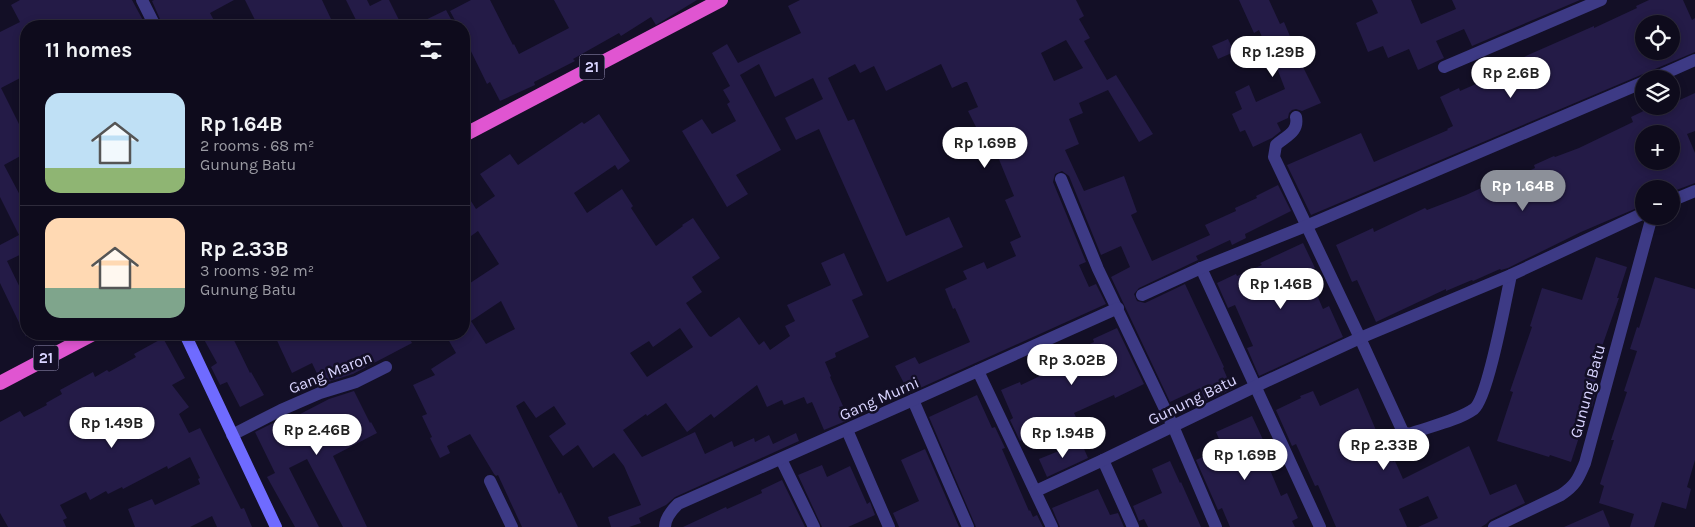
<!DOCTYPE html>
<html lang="en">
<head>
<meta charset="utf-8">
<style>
	body { margin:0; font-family:Karla,sans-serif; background:#171425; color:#f1f3f6; height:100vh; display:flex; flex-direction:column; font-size:19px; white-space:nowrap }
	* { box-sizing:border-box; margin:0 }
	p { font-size:16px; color:#9b9ba3 }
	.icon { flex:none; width:28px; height:28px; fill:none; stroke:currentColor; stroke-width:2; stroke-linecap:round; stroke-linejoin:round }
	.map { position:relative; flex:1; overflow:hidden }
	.sheet { position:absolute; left:20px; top:20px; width:450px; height:320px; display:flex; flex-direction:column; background:#0e0b1c; border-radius:20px; box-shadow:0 2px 8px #0003,0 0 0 1px #2e2b3b }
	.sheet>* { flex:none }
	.fabs { position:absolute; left:1635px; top:15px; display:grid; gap:10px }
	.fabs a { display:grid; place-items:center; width:45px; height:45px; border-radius:50%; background:#0e0b1c; box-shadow:0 2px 8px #0003,0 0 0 1px #2e2b3b; font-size:25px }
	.price { position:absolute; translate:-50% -42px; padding:0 11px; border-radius:18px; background:#fff; color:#222; font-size:16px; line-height:32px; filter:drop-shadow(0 1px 2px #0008) }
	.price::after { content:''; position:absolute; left:50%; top:30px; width:15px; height:11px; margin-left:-8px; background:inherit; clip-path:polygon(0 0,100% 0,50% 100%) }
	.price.on { background:#8c9099; color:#fff }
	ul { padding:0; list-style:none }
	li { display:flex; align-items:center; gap:15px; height:125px; padding:0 25px }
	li+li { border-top:1px solid #2e2b3b }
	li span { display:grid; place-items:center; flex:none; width:140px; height:100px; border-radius:15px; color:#555 }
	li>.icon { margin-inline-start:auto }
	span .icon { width:60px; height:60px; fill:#fffc; stroke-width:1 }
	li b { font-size:21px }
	h2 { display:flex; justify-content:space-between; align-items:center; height:60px; padding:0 25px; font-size:21px }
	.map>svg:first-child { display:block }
</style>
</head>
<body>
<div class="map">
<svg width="1695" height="527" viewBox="0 0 1695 527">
	<rect width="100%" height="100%" fill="#130f26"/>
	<g fill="#241b47" fill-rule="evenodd">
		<path d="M20 0H132L146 26H26V75L1 88 26 138V153L4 165 22 199 26 197V252L7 261 26 300V337L0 283V245L19 235 0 197V32L20 22 11 5Z"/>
		<path d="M154 0H234L210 13 217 26H163L152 1Z"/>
		<path d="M245 0H322L331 19 328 21 331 26H258Z"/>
		<path d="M346 0H367L370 6 382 0H389L402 26H359Z"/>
		<path d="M471 0H490L513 45 514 44 519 54 569 28 554 0H697L656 25 651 17 621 36 619 33 573 59 575 61 534 82 535 85 500 101 490 82 487 84 464 37V26H458L450 11Z"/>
		<path d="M800 0H1076L1084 16 1079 19 1090 38 1084 41 1107 80 1116 75 1153 134 1139 142 1108 90 1079 103 1083 113 1069 119 1079 144 1065 150 1084 191 1124 176 1137 212 1131 215 1152 261 1210 235 1205 225 1236 211 1235 208 1257 198 1256 196 1278 185 1291 211 1245 234 1246 238 1232 245 1230 240 1196 256 1198 260 1139 288 1134 294 1137 301 1145 303 1185 284 1224 367 1223 368 1232 389 1206 401 1200 388 1170 402 1111 277 1130 267 1121 246 1101 255 1069 176 1062 171 1055 174 1053 182 1086 262 1079 265 1089 287 1096 284 1106 304 909 393 895 366 915 357 919 364 970 342 955 308 953 309 945 289 967 279 963 271 984 262 987 269 1016 256 1010 242 1021 237 1005 200 1014 196 998 157 992 159 978 128 977 129 968 111 978 107 967 82H965L952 88 941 64 886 91 874 66 860 73 855 64 828 78 848 121 854 119 906 236 949 217 963 247 887 282 819 129 796 140 785 118 823 99 813 78 775 97 759 64 740 75 781 150 736 175 748 194 727 207 682 131 702 119 712 134 736 121 727 104 730 102 723 90 730 86 712 53 727 44 738 63 801 33 788 6ZM1066 40 1083 68 1054 81 1041 53Z"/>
		<path d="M1239 0H1269L1280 24 1284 22 1303 67 1321 103 1302 111 1296 109 1292 110 1289 113 1288 118 1277 123 1281 131 1272 138 1253 147 1245 130 1240 132 1232 114 1242 109 1235 92 1249 85 1256 102 1285 89 1272 55 1270 56 1259 30 1254 33Z"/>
		<path d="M1372 0H1411L1421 24 1456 9 1452 0H1580L1472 46 1464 29 1436 41 1444 58 1418 70 1409 49 1388 58 1383 46 1368 52 1356 23 1378 13Z"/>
		<path d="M1649 0H1683L1692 20 1695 18V52L1311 215 1287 165 1361 133 1374 162 1448 130 1447 129 1453 126 1440 97 1459 88 1460 91 1510 69 1509 65 1528 55 1594 26V28L1637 8 1636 6ZM1644 24H1671V51H1644Z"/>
		<path d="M446 10 452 21 441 26H413Z"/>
		<path d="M1228 39 1234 52 1218 59 1212 46Z"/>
		<path d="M1695 93V131L1687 134 1695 153V183L1671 192V189H1644V205L1581 232 1508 268 1501 270 1500 269 1473 281 1472 280 1446 291V289L1376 322 1357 280 1352 282 1336 245 1373 228 1374 232 1425 208 1427 210 1466 195 1490 184 1488 181 1513 170 1516 177 1535 168 1534 165 1554 156 1555 157 1579 148 1633 122 1631 117 1654 106H1671V104ZM1644 134H1671V161H1644Z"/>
		<path d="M599 114 630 161 618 170 615 165 574 193 587 213 622 189 633 206 631 208 656 246 683 226 682 225 693 218 720 258 692 277 702 292 686 303 709 336 711 337 739 317 759 345 764 341 770 350 790 336 785 326 795 321 787 305 831 285 821 263 844 253 863 295 852 300 869 337 835 353 836 357 825 362 831 376 830 377 843 406 839 407 846 421 824 430 812 402 807 404 804 397 784 405 782 400 767 407 757 385 714 418 711 414 687 432 666 403 647 416 646 414 623 430 642 457 695 432 705 454 732 441 734 447 754 438 755 442 769 435 773 444 796 433 799 441 675 497 666 505 639 518 641 523 629 527H611L608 517 641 505 624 466 614 453 593 468 578 445 563 456 549 436 566 424 554 406 536 418 524 401 516 406 559 494 561 492 578 527H522L498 475 496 476 494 474 470 434 447 446 450 453 440 458 430 438 432 437 422 416 427 414 413 385 435 375 431 369 456 353 445 334H464V287L499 264 478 231 464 241V190L476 209 495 196 480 174 510 154 518 165 582 122 584 124ZM501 301 515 329 486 344 471 321ZM680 328 693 347 647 377 630 353 649 341 653 347Z"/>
		<path d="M1303 243 1315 268 1307 272 1323 309 1329 306 1343 337 1259 376 1247 348 1253 346 1235 305 1228 308 1217 283 1236 274 1237 276 1262 265 1260 263Z"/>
		<path d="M1596 257 1627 267 1617 298H1619L1599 355 1603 357 1595 382 1598 383 1592 407 1589 406 1571 462 1550 455 1549 457 1497 441 1513 392 1510 391 1532 327 1530 326 1542 288 1582 300Z"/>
		<path d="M1655 277 1695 289V460L1687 487 1691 489 1686 509 1662 502 1654 527H1630L1634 514 1599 503 1604 486 1600 484 1614 440H1611L1627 392 1624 391 1637 351 1630 349 1637 327 1639 328Z"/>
		<path d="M1117 328 1144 384 1115 398 1114 395 1074 413 1077 419 1057 428 1056 426 1020 441 1010 420 1013 418 1001 390 1020 382 1021 385 1042 375 1038 368 1094 342 1093 339Z"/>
		<path d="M201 334H231L250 373 251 372 264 395 240 407 227 382 220 385 211 367 217 363Z"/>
		<path d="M274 334H335L337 340 350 334H407L412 343 353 374 322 384 312 363 292 373Z"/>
		<path d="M163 338 185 378 172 385 189 407 179 414 189 433 200 428 241 509 244 508 252 527H217L212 516 190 527H135L128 509 152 499 155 505 200 484 198 479 200 478 190 457 168 469 167 466 123 489 122 487 108 494 106 491 90 500 86 492 60 505 67 518 63 520 66 527H8L0 513V422L20 411 24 417 47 405 46 403 62 394 60 390 93 372 95 377 107 370 109 372 136 357 134 354Z"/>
		<path d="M1358 388 1381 442 1383 441 1393 462 1395 461 1403 479 1469 446 1490 495 1516 484 1525 503 1490 520 1486 524 1481 527H1418L1438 518 1428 496 1399 509 1407 527H1336L1318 485 1315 486 1296 444 1292 446 1276 410 1301 398 1300 396 1313 391 1320 406Z"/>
		<path d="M354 391 370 423 371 422 377 433 333 456 367 527H343L307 459 289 468 319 527H295L267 477 275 473 255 432 277 421 279 425 329 399Z"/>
		<path d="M977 395 992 428 995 427 1005 448 1002 449 1029 511 1030 510 1033 517 1037 515 1043 527H976L929 417Z"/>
		<path d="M1252 416 1265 444 1258 447 1268 471 1270 470 1281 496 1287 493 1298 518 1292 521 1295 527H1230L1222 508 1218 510 1196 460 1223 448 1216 432Z"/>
		<path d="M1081 442 1088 458 1047 477 1039 459Z"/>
		<path d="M925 449 959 527H899L893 513 919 501 901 460Z"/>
		<path d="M1170 461 1180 483 1181 482 1201 527H1148L1144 519 1139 521 1133 506 1162 493 1152 469Z"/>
		<path d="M822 465 827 477 850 466 867 504 870 502 875 515 848 527H822L798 475Z"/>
		<path d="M782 480 805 527H683L726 507 727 509 762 493 761 490Z"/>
		<path d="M1098 489 1110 515 1118 513 1124 527H1060L1052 508Z"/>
		<path d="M1603 510 1610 527H1564Z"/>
	</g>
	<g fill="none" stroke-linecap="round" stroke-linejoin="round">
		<g stroke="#3d3a85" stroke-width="12">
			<path d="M142 0 155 26"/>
			<path d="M1444 67 1601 0"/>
			<path d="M1652 79 1695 60"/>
			<path d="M1296 117C1299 132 1286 136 1276 145L1274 157 1360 338 1403 432 1409 434C1428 427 1457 421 1474 409 1488 398 1506 298 1511 275"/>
			<path d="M1061 179 1098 269 1173 426 1216 527"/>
			<path d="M1671 201 1695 191"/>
			<path d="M1201 268 1320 527"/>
			<path d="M1142 295 1201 268 1306 226 1644 82"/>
			<path d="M978 371 1052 527"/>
			<path d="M913 400 968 527"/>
			<path d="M847 430 889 527"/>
			<path d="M232 435 281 410 320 393 356 382 386 367"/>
			<path d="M781 459 814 527"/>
			<path d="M1103 460 1133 527"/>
			<path d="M490 481 512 527"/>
			<path d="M1036 491 1103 460 1254 387 1360 338 1511 275 1644 213"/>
			<path d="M665 527C665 518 672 510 678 504L913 400 1118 308"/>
			<path d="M1494 527 1561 495C1576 485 1578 479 1585 463L1652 216"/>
		</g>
		<path stroke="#6f6bff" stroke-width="12" d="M185 334 276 527"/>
		<g stroke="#e055d1" stroke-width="14">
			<path d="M464 135 721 0"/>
			<path d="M0 383 93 334"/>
		</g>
	</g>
	<g text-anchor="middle" stroke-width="5" stroke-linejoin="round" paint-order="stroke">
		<g fill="#130f26" stroke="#9e99be" stroke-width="1">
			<rect x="579.5" y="54.5" width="25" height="25" rx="4"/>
			<rect x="33.5" y="345.5" width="25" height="25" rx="4"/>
		</g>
		<g font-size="15" font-weight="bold" fill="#d9d4ff">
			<text x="592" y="72">21</text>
			<text x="46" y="363">21</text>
		</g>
		<g font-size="16" fill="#d9d4ff" stroke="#130f26">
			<text transform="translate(330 372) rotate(-22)" y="6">Gang Maron</text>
			<text transform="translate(1587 391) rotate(-75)" y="6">Gunung Batu</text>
			<text transform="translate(879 398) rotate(-24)" y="6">Gang Murni</text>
			<text transform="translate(1192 399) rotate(-26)" y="6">Gunung Batu</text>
		</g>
	</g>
</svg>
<div class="fabs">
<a><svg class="icon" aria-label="locate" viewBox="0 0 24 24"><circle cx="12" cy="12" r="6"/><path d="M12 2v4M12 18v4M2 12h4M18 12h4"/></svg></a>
<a><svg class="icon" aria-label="layers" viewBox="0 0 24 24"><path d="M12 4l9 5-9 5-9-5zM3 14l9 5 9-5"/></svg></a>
<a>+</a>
<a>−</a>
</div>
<b class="price" style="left:1273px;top:78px">Rp 1.29B</b>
<b class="price" style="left:1511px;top:99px">Rp 2.6B</b>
<b class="price" style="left:985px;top:169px">Rp 1.69B</b>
<b class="price on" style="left:1523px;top:212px">Rp 1.64B</b>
<b class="price" style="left:1281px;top:310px">Rp 1.46B</b>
<b class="price" style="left:1072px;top:386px">Rp 3.02B</b>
<b class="price" style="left:112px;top:449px">Rp 1.49B</b>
<b class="price" style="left:317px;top:456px">Rp 2.46B</b>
<b class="price" style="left:1063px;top:459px">Rp 1.94B</b>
<b class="price" style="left:1384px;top:471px">Rp 2.33B</b>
<b class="price" style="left:1245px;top:481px">Rp 1.69B</b>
<section class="sheet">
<h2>11 homes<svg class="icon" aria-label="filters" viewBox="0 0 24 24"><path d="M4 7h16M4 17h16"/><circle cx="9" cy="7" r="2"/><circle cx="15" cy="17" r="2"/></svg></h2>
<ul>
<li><span style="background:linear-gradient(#bfe0f5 75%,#8fb573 0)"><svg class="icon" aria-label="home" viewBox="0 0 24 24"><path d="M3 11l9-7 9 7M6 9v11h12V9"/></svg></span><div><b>Rp 1.64B</b><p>2 rooms · 68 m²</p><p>Gunung Batu</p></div></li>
<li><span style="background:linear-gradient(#ffd9b3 70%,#7fa58c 0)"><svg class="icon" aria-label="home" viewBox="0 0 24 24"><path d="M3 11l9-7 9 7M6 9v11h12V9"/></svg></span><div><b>Rp 2.33B</b><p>3 rooms · 92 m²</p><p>Gunung Batu</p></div></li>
</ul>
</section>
</div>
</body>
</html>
